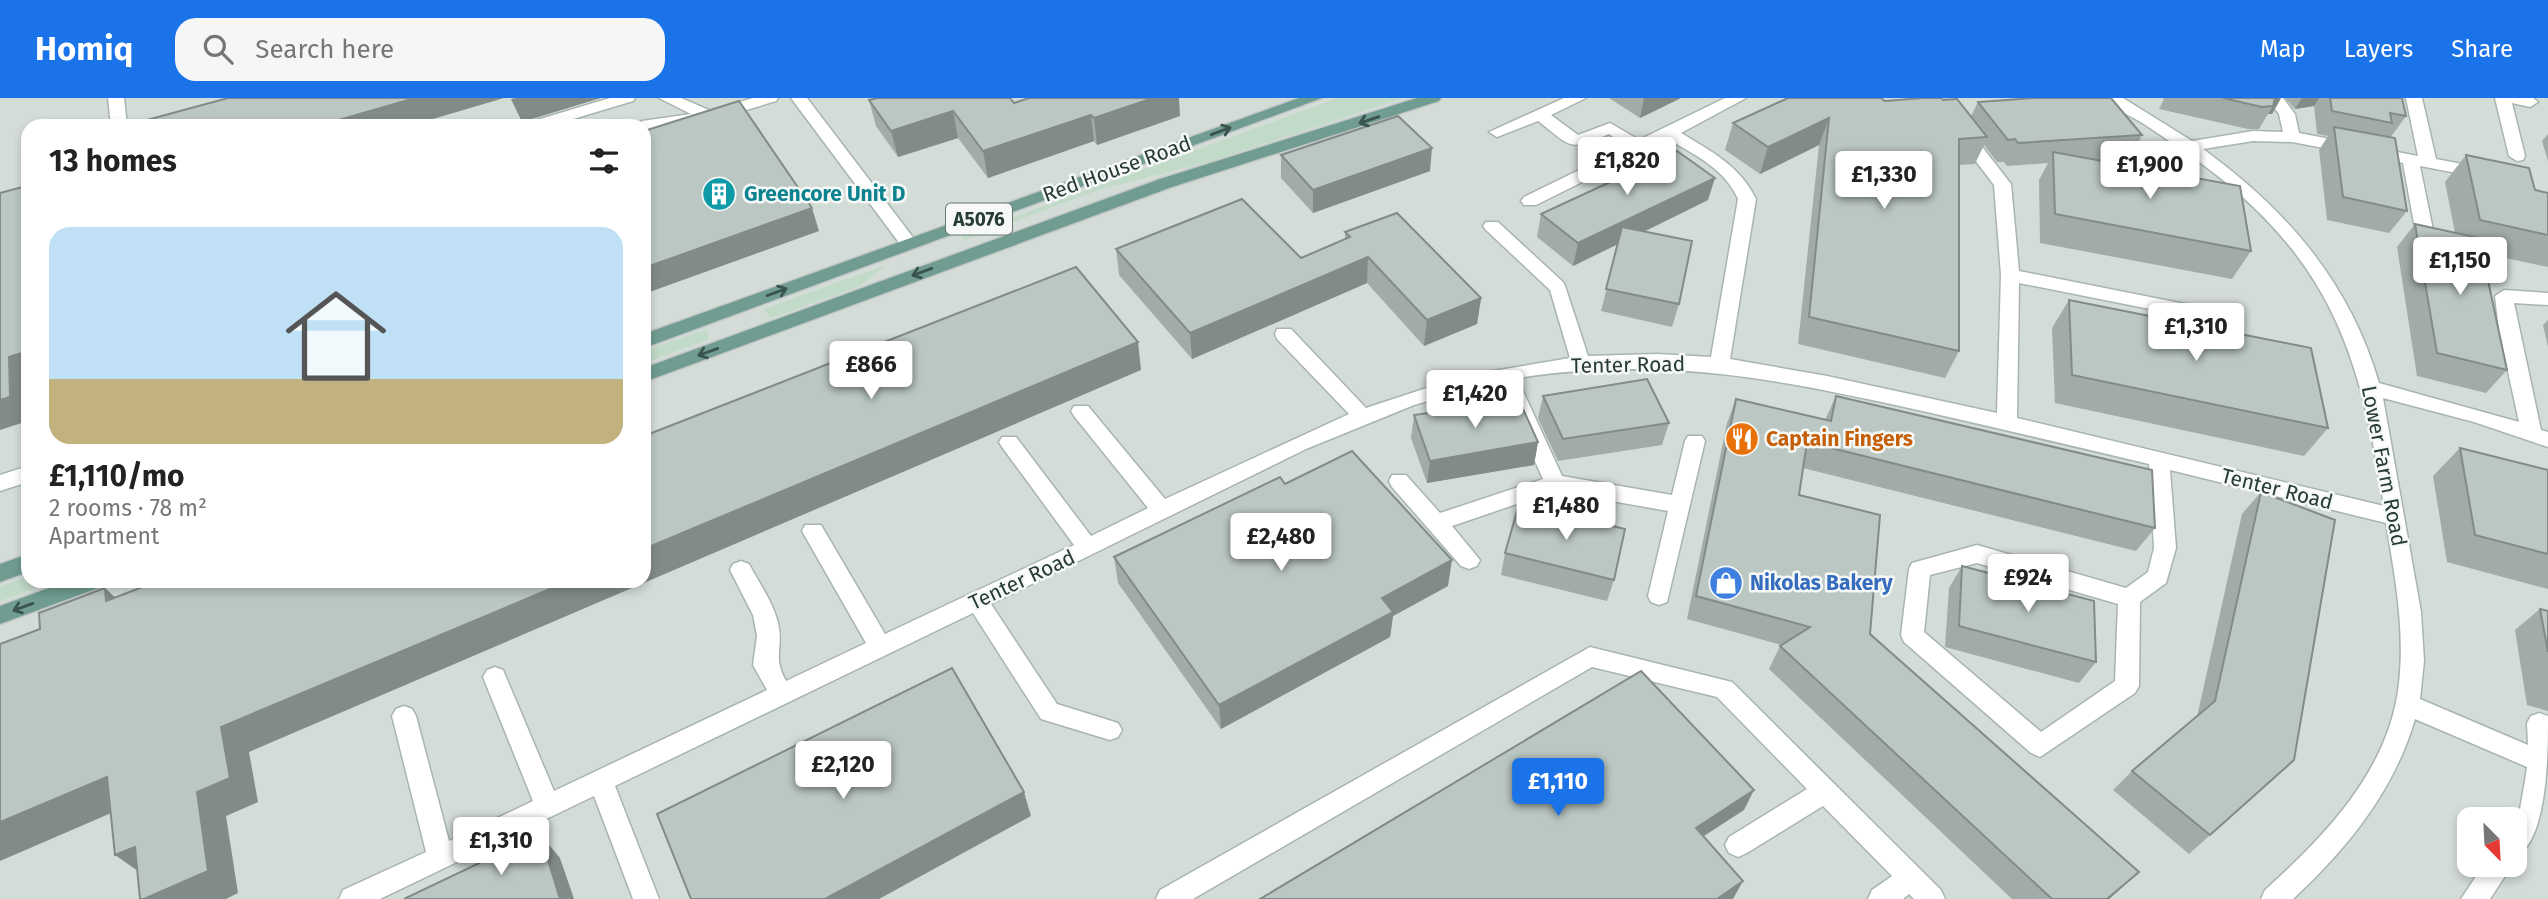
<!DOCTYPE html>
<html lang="en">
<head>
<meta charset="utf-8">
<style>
	body { margin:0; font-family:"Fira Sans",sans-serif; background:#f6f6f6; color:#222; height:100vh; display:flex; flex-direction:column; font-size:26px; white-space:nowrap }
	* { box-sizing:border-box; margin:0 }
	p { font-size:23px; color:#767676 }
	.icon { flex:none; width:38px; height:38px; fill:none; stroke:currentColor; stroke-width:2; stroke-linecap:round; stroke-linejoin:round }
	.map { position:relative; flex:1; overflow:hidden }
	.side { position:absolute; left:21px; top:21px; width:630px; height:469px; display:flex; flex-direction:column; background:#fff; border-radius:21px; box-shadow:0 4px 10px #0003 }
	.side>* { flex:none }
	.needle { width:46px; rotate:156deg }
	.controls { position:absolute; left:2457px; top:709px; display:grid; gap:14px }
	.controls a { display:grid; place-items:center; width:70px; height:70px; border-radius:14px; background:#fff; box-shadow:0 4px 10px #0003; font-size:35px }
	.price { position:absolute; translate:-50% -60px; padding:0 16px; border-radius:7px; background:#fff; color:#222; font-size:23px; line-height:46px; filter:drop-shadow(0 2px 4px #0008) }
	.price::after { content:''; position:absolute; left:50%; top:42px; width:21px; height:16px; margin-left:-10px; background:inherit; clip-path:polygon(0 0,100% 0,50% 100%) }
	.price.selected { background:#1a73e8; color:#fff }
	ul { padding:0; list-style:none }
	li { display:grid; align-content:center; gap:14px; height:371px; padding:0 28px }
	li span { display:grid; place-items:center; height:217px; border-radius:21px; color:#555 }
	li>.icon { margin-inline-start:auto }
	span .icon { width:126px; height:126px; fill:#fffc; stroke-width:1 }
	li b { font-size:30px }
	h2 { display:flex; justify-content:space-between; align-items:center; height:84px; padding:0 28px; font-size:30px }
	header { display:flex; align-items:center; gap:42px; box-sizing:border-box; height:98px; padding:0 35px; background:#1a73e8; color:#fff }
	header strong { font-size:33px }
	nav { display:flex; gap:38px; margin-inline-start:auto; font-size:24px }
	.search { width:490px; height:63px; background:#f6f6f6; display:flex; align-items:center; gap:18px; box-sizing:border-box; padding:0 24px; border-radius:21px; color:#767676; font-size:26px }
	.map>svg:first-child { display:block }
</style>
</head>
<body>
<header>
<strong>Homiq</strong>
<div class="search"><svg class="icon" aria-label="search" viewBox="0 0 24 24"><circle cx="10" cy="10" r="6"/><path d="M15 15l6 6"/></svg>Search here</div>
<nav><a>Map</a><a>Layers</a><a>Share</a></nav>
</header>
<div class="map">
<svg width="2548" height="801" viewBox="0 0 2548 801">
	<rect width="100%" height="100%" fill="#e5ede9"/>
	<path fill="#d4dcd8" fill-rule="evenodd" d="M0 0H2548V801H0ZM28 28H644V483H28ZM2469 721H2515V766H2469Z"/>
	<g fill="#c1dbc8">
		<path d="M1338 0H1404L1212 63 1102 91 964 142 962 138Z"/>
		<path d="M886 167 860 188 771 220 764 211Z"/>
		<path d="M707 231 709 241 644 265V253Z"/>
		<path d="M28 478V483H55L0 503V489Z"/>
	</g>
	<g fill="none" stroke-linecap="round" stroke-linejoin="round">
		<g stroke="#a8b4b0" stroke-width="3">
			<g id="minor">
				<path d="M108 0H124L127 28H111Z"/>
				<path d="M610 0H635L633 3 550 28H525L527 25Z"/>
				<path d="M659 0H681L711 13 753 0H778L776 3 710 23 644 33V28H634L642 23 691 16Z"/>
				<path d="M791 0H807L915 142 918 146 915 150H903Z"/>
				<path d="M1564 0H1586L1551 17 1578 37 1610 25 1639 42 1725 0H1746L1681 35C1711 53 1740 68 1756 101L1730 261 1827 278 1997 315 2001 177 1994 87 1928 0H1944L2011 86 2019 173 2230 215 2239 221 2230 227 2019 185 2017 320 2384 408C2361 263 2335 170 2214 75 2192 58 2168 42 2144 26 2131 18 2114 11 2104 0H2123L2192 43 2253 33 2283 34 2279 16 2267 0H2283L2295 16 2299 35 2418 58 2406 0H2422L2436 61 2483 70 2491 75 2483 80 2420 68 2435 142 2426 148 2417 142 2403 65 2292 44 2253 43 2203 51C2287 112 2350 185 2379 285L2519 324 2499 232 2495 198 2504 192 2548 195V207L2514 205 2541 332 2548 334V349L2474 324 2383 300 2421 514 2424 563 2420 601 2528 647 2527 625 2531 618 2539 615 2548 618C2548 655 2548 743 2515 759 2515 728 2523 700 2527 669L2415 621C2394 693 2347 751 2293 801H2261L2265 792C2326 737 2390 671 2399 585 2405 532 2395 478 2386 425L2170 372 2176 450 2166 485 2140 504 2139 588 2135 595 2040 659 2031 655 1904 544 1901 537 1909 471 1912 465 1977 447 2126 490 2148 474 2154 450 2149 366C2075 348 2001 331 1927 314 1784 282 1664 257 1517 280L1562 378 1672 397 1685 343 1688 338H1702L1705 343 1667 504 1659 507 1651 504 1648 498 1668 413 1555 393 1452 428 1480 462 1477 468 1469 471 1461 468 1392 389 1389 383 1392 377H1406L1440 415 1543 381 1499 284 1487 286 1414 307 1306 351 991 506 1057 606 1118 625 1122 632 1118 639 1110 642 1041 621 973 515 615 688 659 801H633L594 698 380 801H339L343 792 426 754 392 618 396 611 404 608 412 611 416 618 449 743 533 703 483 579 487 572 495 569 503 572 554 693 767 592 753 567 757 538 753 517 730 472 733 466 741 463 749 466C759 485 773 504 778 525 784 550 772 558 786 583L866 545 802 433 805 427H821L885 536 1074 447 1002 349 999 344 1002 339H1016L1091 438 1148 410 1074 318 1071 313 1074 308H1088L1165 401 1349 316 1277 241 1275 236 1277 231H1291L1366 310 1463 278 1570 260 1550 192 1486 132 1483 128 1486 124H1498L1564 185 1588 258 1658 256 1711 259 1738 101C1725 71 1695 57 1668 41L1536 107H1524L1521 103 1524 99 1626 49 1609 36C1567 54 1572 49 1538 23L1497 39 1489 34ZM1977 465 2118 506 2115 583 2041 634 1924 534 1930 477Z"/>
				<path d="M2495 0H2533L2538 4 2530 9 2512 5 2525 58 2523 62 2517 63 2509 58Z"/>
				<path d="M28 368V384L0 393V377Z"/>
				<path d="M1590 549 1732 584 1941 792 1945 801H1914L1909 796 1903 801H1868L1872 792 1892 778 1823 708 1747 755 1738 759 1729 755 1725 747 1729 739 1807 691 1717 599 1592 569 1193 801H1156L1160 792Z"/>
				<path d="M2484 766H2513L2490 801H2461Z"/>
			</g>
		</g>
		<g stroke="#c3c8c7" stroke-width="3">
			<g id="major">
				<path d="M1299 0H1322L644 250V236Z"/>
				<path d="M1417 0H1441L1439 3 1172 89 644 284V270L1160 81Z"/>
				<path d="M28 456V474L0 484V466Z"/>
				<path d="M68 483H104L101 489 0 526V508Z"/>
			</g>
		</g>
		<use href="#minor" fill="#fff" fill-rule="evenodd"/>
		<use href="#major" fill="#709c91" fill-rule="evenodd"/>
	</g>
	<g fill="#a1aba7">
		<path d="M1609 0H1681L1640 20Z"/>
		<path d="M2162 0H2281L2272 16H2268L2259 31H2248L2159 11 2164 1Z"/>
		<path d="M2285 0H2402L2406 18 2390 40 2407 113 2389 135 2327 122 2319 52 2328 38 2317 36 2314 8 2295 11Z"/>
		<path d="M869 2 1014 5 1180 18 1097 47 1094 43 988 80 958 40 898 59 876 28Z"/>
		<path d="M1943 2 1971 18 1978 4 2142 37 2130 60 2097 62 2251 153 2232 181 2040 145 2039 82 2048 65 2007 68 2004 64H1997L1984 47 1975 66 1959 67V253L1945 280 1798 246 1819 47 1760 76 1725 52 1733 25 1885 3Z"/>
		<path d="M2548 36V63L2542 43Z"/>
		<path d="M1281 57 1430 73 1313 115 1281 80Z"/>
		<path d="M2466 57 2535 92 2548 95V169L2482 155 2507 272 2486 295 2417 278 2397 149 2415 126 2455 135 2445 84Z"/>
		<path d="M1708 102 1644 134 1679 206 1672 229 1601 213 1618 146 1573 168 1537 139 1541 116Z"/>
		<path d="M1345 134 1481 200 1477 226 1424 248 1367 185 1192 261 1119 177 1116 151 1301 160 1345 142Z"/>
		<path d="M2069 202 2328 330 2304 358 2055 305 2052 230Z"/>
		<path d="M2548 222V249L2543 227Z"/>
		<path d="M1543 298 1669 325 1662 347 1558 363 1538 320Z"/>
		<path d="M1836 298 2155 430 2136 453 1803 370 1799 397 1870 536 2117 794 2109 801H2012L1769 571 1780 548 1782 547 1687 521 1727 325 1736 301 1825 322Z"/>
		<path d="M1414 317 1538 344 1534 367 1427 385 1411 340Z"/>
		<path d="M2460 350 2548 372V491L2447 464 2433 378Z"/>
		<path d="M1285 386 1448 488 1393 518 1390 539 1221 631 1118 485 1114 459Z"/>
		<path d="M2261 394 2294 662 2189 756 2113 692 2132 673 2197 619 2242 416Z"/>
		<path d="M1505 455 1614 482 1607 503 1501 477Z"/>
		<path d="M1962 468 2096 564 2079 585 1945 549 1949 490Z"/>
		<path d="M2540 511 2548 513V613L2527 607 2515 532Z"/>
	</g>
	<g fill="#838b88">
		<path d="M415 0H504L409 28H318Z"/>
		<path d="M516 0H601L522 24 511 1Z"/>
		<path d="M1153 0H1179L1180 18 1097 47 1094 20Z"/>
		<path d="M1644 0H1681L1640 20Z"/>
		<path d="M2273 0H2281L2272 16H2268L2273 8Z"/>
		<path d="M2302 0H2319L2314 8 2295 11Z"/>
		<path d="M953 13 958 40 898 59 891 33Z"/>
		<path d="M1091 17 1094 43 988 80 983 53Z"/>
		<path d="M1829 20 1819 47 1760 76 1768 49Z"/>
		<path d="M1432 50 1430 73 1313 115V92Z"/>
		<path d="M1715 80 1708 102 1573 168 1578 145Z"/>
		<path d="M812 110 819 133 644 196V170Z"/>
		<path d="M1368 159 1367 185 1192 261 1190 235Z"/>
		<path d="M1481 200 1477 226 1424 248 1427 222Z"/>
		<path d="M1138 244 1141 272 249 654 258 704 226 718 238 795 226 801H144L197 694 221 629 569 483H644V451Z"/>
		<path d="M28 253V323L0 332V302L9 259Z"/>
		<path d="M1538 344 1534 367 1427 385 1430 363Z"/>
		<path d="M1452 462 1448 488 1393 518 1390 539 1221 631 1219 607 1382 500Z"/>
		<path d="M105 490 134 517 106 503Z"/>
		<path d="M107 679 139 703 0 763V724Z"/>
		<path d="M1754 692 1744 712 1687 749 1696 730Z"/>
		<path d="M1024 694 1031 718 879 801H825Z"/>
		<path d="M540 736 560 760 574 801H560Z"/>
		<path d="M135 749 148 780 115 757Z"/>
		<path d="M2139 774 2109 801H2107Z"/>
		<path d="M1743 783 1733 801H1717Z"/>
	</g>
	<g fill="#bbc7c2" stroke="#838b88" stroke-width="2">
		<path d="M228 0H415L318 28H137L136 25Z"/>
		<path d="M878 0H1010L1014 5 1029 0H1153L1094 20 1091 17 983 53 953 13 891 33 869 2Z"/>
		<path d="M1788 0H1881L1885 3 1923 0H1942L1943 2 1957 1 1987 39 1959 41V253L1809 219 1829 20 1768 49 1733 25Z"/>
		<path d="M2034 0H2111L2142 37 2018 45 2015 41 2008 42 1978 4Z"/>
		<path d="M2223 0H2275L2273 8 2262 9Z"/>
		<path d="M2330 0H2402L2406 18 2390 15 2392 25 2332 13Z"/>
		<path d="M739 3 812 110 644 170V33Z"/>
		<path d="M1398 18 1432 50 1313 92 1281 57Z"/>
		<path d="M2334 29 2395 40 2407 113 2343 99Z"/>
		<path d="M1677 53 1715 80 1578 145 1541 116Z"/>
		<path d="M2053 54 2240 88 2251 153 2055 116Z"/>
		<path d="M2466 57 2529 70 2535 92 2548 95V137L2480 122Z"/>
		<path d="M26 88 28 115V253L9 259 10 299 0 302V95Z"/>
		<path d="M1242 101 1301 160 1350 139 1345 134 1397 115 1481 200 1427 222 1368 159 1190 235 1116 151Z"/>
		<path d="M2415 126 2479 140 2507 272 2437 255Z"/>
		<path d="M1622 129 1692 143 1679 206 1606 191Z"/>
		<path d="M1076 169 1138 244 644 451V338Z"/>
		<path d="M2069 202 2311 250 2328 330 2072 277Z"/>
		<path d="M1647 281 1669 325 1563 341 1543 298Z"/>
		<path d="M1836 298 2152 372 2155 430 1807 344 1799 397 1880 417 1870 536 2139 774 2107 801H2052L1780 548 1810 529 1696 498 1736 301 1831 323Z"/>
		<path d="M1519 302 1538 344 1430 363 1414 317Z"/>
		<path d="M2460 350 2548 372V456L2475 437Z"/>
		<path d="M1352 353 1452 462 1382 500 1393 514 1219 607 1114 459 1280 379 1285 386Z"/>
		<path d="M2261 394 2335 422 2294 662 2210 737 2132 673 2215 603Z"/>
		<path d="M1519 406 1625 431 1614 482 1505 455Z"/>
		<path d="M1962 468 2094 503 2096 564 1959 528Z"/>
		<path d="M158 483H198V484L200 483H569L221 629 230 680 197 694 208 773 144 801H140L135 749 115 757 107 679 0 724V546L40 531 39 515 105 490 106 503Z"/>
		<path d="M2540 511 2548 513V554Z"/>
		<path d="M952 570 1024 694 825 801H691L657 716Z"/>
		<path d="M1641 573 1754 692 1696 730 1743 783 1717 801H1260Z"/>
		<path d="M540 736 560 801H404Z"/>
	</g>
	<defs><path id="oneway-shaft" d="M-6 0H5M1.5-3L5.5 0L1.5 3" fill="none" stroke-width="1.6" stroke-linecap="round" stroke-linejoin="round" transform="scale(1.75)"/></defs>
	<g stroke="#39544e">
		<use href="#oneway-shaft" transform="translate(1369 22) rotate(161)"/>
		<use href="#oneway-shaft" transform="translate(1221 33) rotate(-20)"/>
		<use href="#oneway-shaft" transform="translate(922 174) rotate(160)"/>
		<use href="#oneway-shaft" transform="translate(777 194) rotate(-20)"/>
		<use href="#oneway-shaft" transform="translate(708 254) rotate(160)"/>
		<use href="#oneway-shaft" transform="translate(23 509) rotate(160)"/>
	</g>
	<defs>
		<g id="building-disc" transform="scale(1.75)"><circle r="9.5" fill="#0f9aa8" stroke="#f6f9f8"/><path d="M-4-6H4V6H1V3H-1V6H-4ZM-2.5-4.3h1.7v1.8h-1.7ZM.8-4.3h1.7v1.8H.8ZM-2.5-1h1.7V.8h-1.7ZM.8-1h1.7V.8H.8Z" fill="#fff"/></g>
		<g id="restaurant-disc" transform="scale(1.75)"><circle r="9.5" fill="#e8710a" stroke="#f6f9f8"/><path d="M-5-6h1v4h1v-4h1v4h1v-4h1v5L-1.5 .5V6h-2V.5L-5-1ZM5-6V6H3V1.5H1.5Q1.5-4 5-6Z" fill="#fff"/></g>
		<g id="shop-disc" transform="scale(1.75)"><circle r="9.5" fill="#3f7fe0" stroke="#f6f9f8"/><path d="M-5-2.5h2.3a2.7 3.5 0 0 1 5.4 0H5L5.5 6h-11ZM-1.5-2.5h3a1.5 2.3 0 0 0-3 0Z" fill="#fff"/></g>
	</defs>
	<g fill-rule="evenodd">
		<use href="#building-disc" x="719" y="96"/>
		<use href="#restaurant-disc" x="1742" y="341"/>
		<use href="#shop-disc" x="1726" y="485"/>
	</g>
	<g text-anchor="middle" stroke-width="5" stroke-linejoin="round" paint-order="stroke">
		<rect fill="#f6f9f8" stroke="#657571" stroke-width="2" x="946" y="105.5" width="66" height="31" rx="5"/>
		<g font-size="19" font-weight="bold" fill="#273c37">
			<text x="979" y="128">A5076</text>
		</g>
		<g font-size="21" fill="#273c37" stroke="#f6f9f8">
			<text transform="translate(1117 71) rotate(-20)" y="7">Red House Road</text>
			<text transform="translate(1628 267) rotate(-1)" y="7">Tenter Road</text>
			<text transform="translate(2384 368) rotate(79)" y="7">Lower Farm Road</text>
			<text transform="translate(2277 391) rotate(14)" y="7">Tenter Road</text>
			<text transform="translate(1022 482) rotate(-25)" y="7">Tenter Road</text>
		</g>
		<g font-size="21" font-weight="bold" fill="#0d838f" stroke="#f6f9f8" text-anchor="start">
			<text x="744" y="103">Greencore Unit D</text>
		</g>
		<g font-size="21" font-weight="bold" fill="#c56008" stroke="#f6f9f8" text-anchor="start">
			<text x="1766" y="348">Captain Fingers</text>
		</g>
		<g font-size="21" font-weight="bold" fill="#366cbe" stroke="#f6f9f8" text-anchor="start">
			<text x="1750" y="492">Nikolas Bakery</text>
		</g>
	</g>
</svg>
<div class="controls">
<a><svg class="needle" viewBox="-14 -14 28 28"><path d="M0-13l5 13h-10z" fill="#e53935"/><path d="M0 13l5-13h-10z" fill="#767676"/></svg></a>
</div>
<b class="price" style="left:1627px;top:99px">£1,820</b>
<b class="price" style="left:2150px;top:103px">£1,900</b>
<b class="price" style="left:1884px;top:113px">£1,330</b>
<b class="price" style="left:2460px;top:199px">£1,150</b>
<b class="price" style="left:2196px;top:265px">£1,310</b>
<b class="price" style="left:871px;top:303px">£866</b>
<b class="price" style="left:1475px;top:332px">£1,420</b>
<b class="price" style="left:1566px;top:444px">£1,480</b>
<b class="price" style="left:1281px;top:475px">£2,480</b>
<b class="price" style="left:2028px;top:516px">£924</b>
<b class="price" style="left:843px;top:703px">£2,120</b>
<b class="price selected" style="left:1558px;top:720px">£1,110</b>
<b class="price" style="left:501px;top:779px">£1,310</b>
<section class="side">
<h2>13 homes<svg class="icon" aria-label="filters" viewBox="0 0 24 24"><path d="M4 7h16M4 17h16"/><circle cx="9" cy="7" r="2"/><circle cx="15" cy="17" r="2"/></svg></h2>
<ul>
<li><span style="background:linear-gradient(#bfe0f5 70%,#c2b280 0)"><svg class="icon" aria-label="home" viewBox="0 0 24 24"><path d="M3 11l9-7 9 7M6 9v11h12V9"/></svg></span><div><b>£1,110/mo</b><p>2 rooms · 78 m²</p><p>Apartment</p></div></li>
</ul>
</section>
</div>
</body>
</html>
